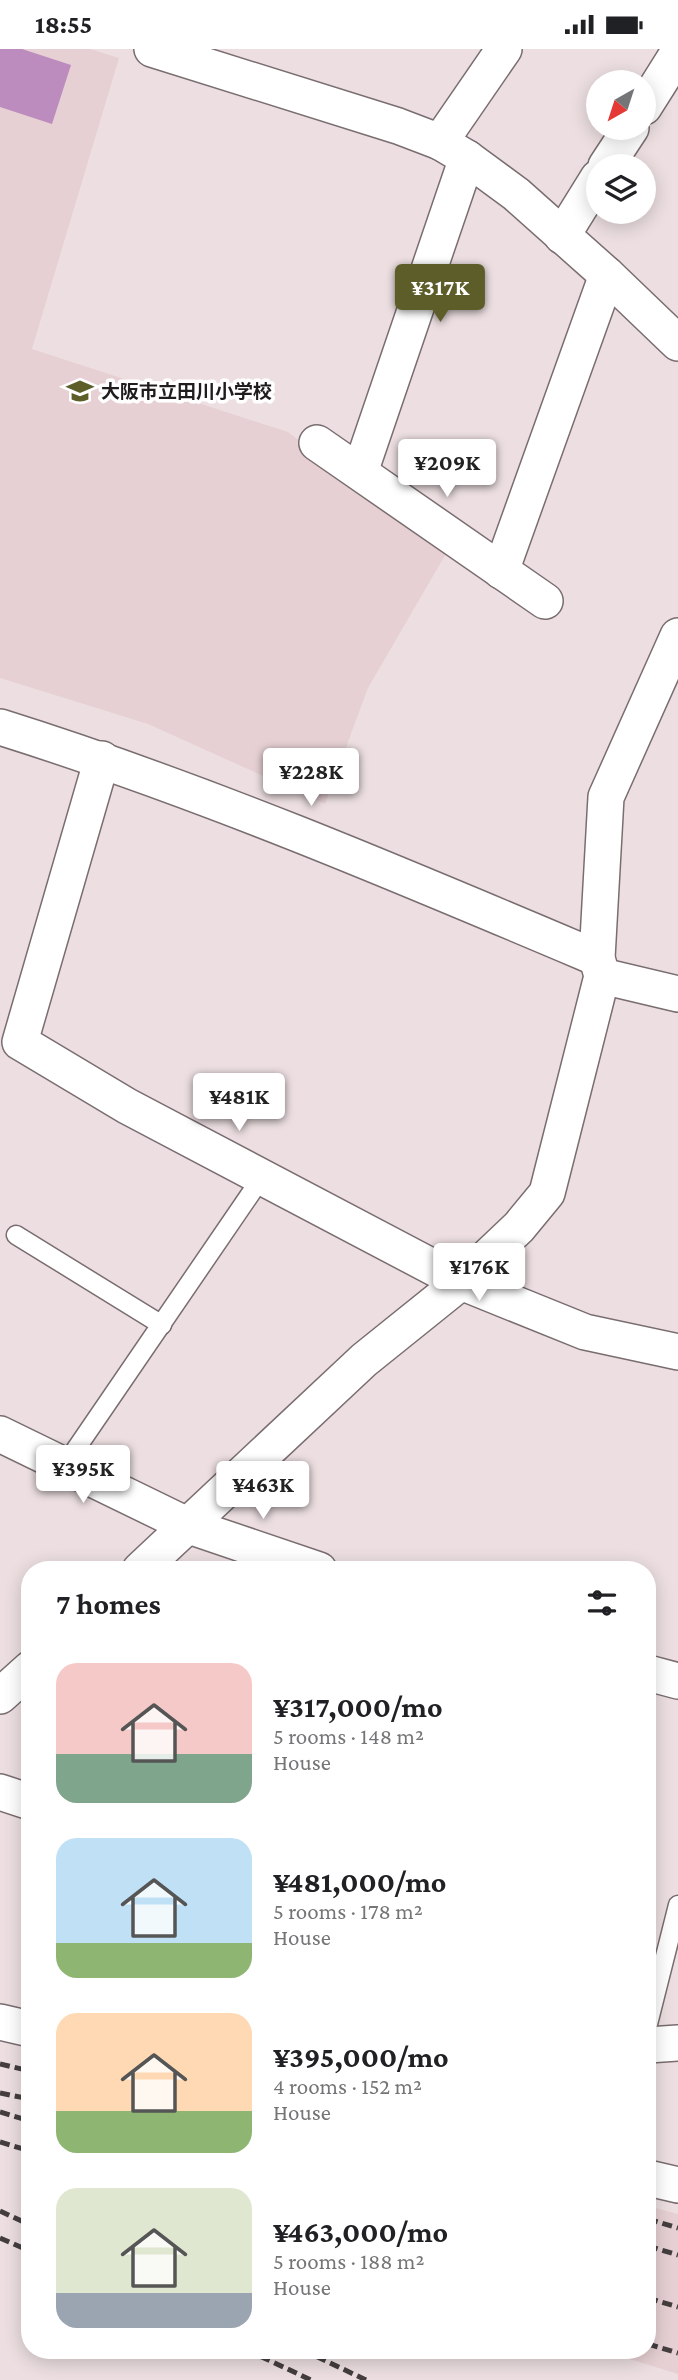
<!DOCTYPE html>
<html lang="en">
<head>
<meta charset="utf-8">
<style>
	body { margin:0; font-family:"Crimson Pro","Noto Sans JP",serif; background:#f6f6f6; color:#202124; height:100vh; display:flex; flex-direction:column; font-size:26px; white-space:nowrap }
	* { box-sizing:border-box; margin:0 }
	p { font-size:23px; color:#757577 }
	.icon { flex:none; width:38px; height:38px; fill:none; stroke:currentColor; stroke-width:2; stroke-linecap:round; stroke-linejoin:round }
	.map { position:relative; flex:1; overflow:hidden }
	.details { position:absolute; left:21px; top:1512px; width:635px; height:798px; display:flex; flex-direction:column; background:#fff; border-radius:28px; box-shadow:0 4px 18px #0003 }
	.details>* { flex:none }
	.needle { width:46px; rotate:219deg }
	.buttons { position:absolute; left:586px; top:21px; display:grid; gap:14px }
	.buttons a { display:grid; place-items:center; width:70px; height:70px; border-radius:50%; background:#fff; box-shadow:0 4px 18px #0003; font-size:35px }
	.price { position:absolute; translate:-50% -60px; padding:0 16px; border-radius:7px; background:#fff; color:#222; font-size:23px; line-height:46px; filter:drop-shadow(0 2px 4px #0008) }
	.price::after { content:''; position:absolute; left:50%; top:42px; width:21px; height:16px; margin-left:-10px; background:inherit; clip-path:polygon(0 0,100% 0,50% 100%) }
	.price.current { background:#5d5d2a; color:#fff }
	ul { padding:0; list-style:none }
	li { display:flex; align-items:center; gap:21px; height:175px; padding:0 35px }
	li span { display:grid; place-items:center; flex:none; width:196px; height:140px; border-radius:21px; color:#555 }
	li>.icon { margin-inline-start:auto }
	span .icon { width:84px; height:84px; fill:#fffc; stroke-width:1 }
	li b { font-size:30px }
	h2 { display:flex; justify-content:space-between; align-items:center; height:84px; padding:0 35px; font-size:30px }
	.status { display:flex; justify-content:space-between; align-items:center; height:49px; padding:0 35px; background:#fff; direction:ltr }
	.status svg { height:19px; fill:currentColor }
	.map>svg:first-child { display:block }
</style>
</head>
<body>
<div class="status"><b>18:55</b><svg viewBox="0 0 49 12"><path d="M0 12V9h3v3zM5 12V6h3v6zM10 12V3h3v9zM15 12V0h3v12zM26 1h20v11H26zM47 4h2v5h-2z"/></svg></div>
<div class="map">
<svg width="678" height="2331" viewBox="0 0 678 2331">
	<rect width="100%" height="100%" fill="#eddfe1"/>
	<g fill="#e6d0d3">
		<path d="M0 0H90L119 9 32 300 288 383 447 503 368 639 325 755 148 675 0 629Z"/>
		<path d="M648 2157 678 2165V2325L600 2301H648Z"/>
	</g>
	<path fill="#bb8cbd" d="M0 0H22L71 16 52 75 0 58Z"/>
	<g fill="none" stroke-linecap="round" stroke-linejoin="round">
		<g stroke="#796d6f" stroke-width="21">
			<g id="lane">
				<path d="M16 1186 162 1276"/>
				<path d="M65 1416 262 1128"/>
				<path d="M648 1975 678 1856"/>
			</g>
		</g>
		<g stroke="#796d6f" stroke-width="38">
			<g id="street">
				<path d="M152 0 398 77 440 93 467 109 516 145 607 226 678 294"/>
				<path d="M644 58 678 4"/>
				<path d="M440 93 504 0"/>
				<path d="M606 117 631 79"/>
				<path d="M562 187 598 129"/>
				<path d="M317 394 545 552"/>
				<path d="M360 423 467 109"/>
				<path d="M501 522 607 226"/>
				<path d="M0 678C204 742 401 826 597 909"/>
				<path d="M102 710 20 993 127 1057 461 1233 585 1283 678 1303"/>
				<path d="M602 927 678 945"/>
				<path d="M0 1385 189 1477 319 1521"/>
				<path d="M140 1521 364 1311 461 1233 519 1178 547 1144 602 927 597 909 606 748 678 587"/>
				<path d="M648 1624 678 1632"/>
				<path d="M0 1647 30 1620"/>
				<path d="M0 1743 30 1753"/>
				<path d="M0 1973 30 1980"/>
				<path d="M648 1996 678 1994"/>
				<path d="M648 2129 678 2136"/>
			</g>
		</g>
		<use href="#lane" stroke="#fff" stroke-width="18"/>
		<use href="#street" stroke="#fff" stroke-width="35"/>
		<g stroke="#443e3f" stroke-width="5" stroke-dasharray="10 5" stroke-linecap="butt">
			<path d="M0 2015 30 2022"/>
			<path d="M0 2044 30 2050"/>
			<path d="M0 2063 30 2072"/>
			<path d="M0 2093 30 2102"/>
			<path d="M0 2162 30 2176"/>
			<path d="M648 2170 678 2179"/>
			<path d="M0 2189 30 2202"/>
			<path d="M648 2197 678 2206"/>
			<path d="M648 2249 678 2258"/>
			<path d="M648 2295 678 2304"/>
			<path d="M247 2301 311 2331"/>
			<path d="M303 2301 366 2331"/>
		</g>
	</g>
	<defs>
		<g id="school-bare" transform="scale(2.1)"><path d="M0-5L7-2L0 1L-7-2ZM-4 1L0 2.5L4 1V4Q0 6-4 4Z" fill="#5d5d2a" stroke="#fff" stroke-width="2.5" paint-order="stroke"/></g>
	</defs>
	<g fill-rule="evenodd">
		<use href="#school-bare" x="80" y="342"/>
	</g>
	<g text-anchor="middle" stroke-width="7" stroke-linejoin="round" paint-order="stroke">
		<g font-size="19" font-weight="bold" fill="#201b1c" stroke="#fff" text-anchor="start">
			<text x="101" y="349">大阪市立田川小学校</text>
		</g>
	</g>
</svg>
<div class="buttons">
<a><svg class="needle" viewBox="-14 -14 28 28"><path d="M0-13l5 13h-10z" fill="#e53935"/><path d="M0 13l5-13h-10z" fill="#757577"/></svg></a>
<a><svg class="icon" aria-label="layers" viewBox="0 0 24 24"><path d="M12 4l9 5-9 5-9-5zM3 14l9 5 9-5"/></svg></a>
</div>
<b class="price current" style="left:440px;top:275px">¥317K</b>
<b class="price" style="left:447px;top:450px">¥209K</b>
<b class="price" style="left:311px;top:759px">¥228K</b>
<b class="price" style="left:239px;top:1084px">¥481K</b>
<b class="price" style="left:479px;top:1254px">¥176K</b>
<b class="price" style="left:83px;top:1456px">¥395K</b>
<b class="price" style="left:263px;top:1472px">¥463K</b>
<section class="details">
<h2>7 homes<svg class="icon" aria-label="filters" viewBox="0 0 24 24"><path d="M4 7h16M4 17h16"/><circle cx="9" cy="7" r="2"/><circle cx="15" cy="17" r="2"/></svg></h2>
<ul>
<li><span style="background:linear-gradient(#f6c9c9 65%,#7fa58c 0)"><svg class="icon" aria-label="home" viewBox="0 0 24 24"><path d="M3 11l9-7 9 7M6 9v11h12V9"/></svg></span><div><b>¥317,000/mo</b><p>5 rooms · 148 m²</p><p>House</p></div></li>
<li><span style="background:linear-gradient(#bfe0f5 75%,#8fb573 0)"><svg class="icon" aria-label="home" viewBox="0 0 24 24"><path d="M3 11l9-7 9 7M6 9v11h12V9"/></svg></span><div><b>¥481,000/mo</b><p>5 rooms · 178 m²</p><p>House</p></div></li>
<li><span style="background:linear-gradient(#ffd9b3 70%,#8fb573 0)"><svg class="icon" aria-label="home" viewBox="0 0 24 24"><path d="M3 11l9-7 9 7M6 9v11h12V9"/></svg></span><div><b>¥395,000/mo</b><p>4 rooms · 152 m²</p><p>House</p></div></li>
<li><span style="background:linear-gradient(#dfe7d0 75%,#9aa5b1 0)"><svg class="icon" aria-label="home" viewBox="0 0 24 24"><path d="M3 11l9-7 9 7M6 9v11h12V9"/></svg></span><div><b>¥463,000/mo</b><p>5 rooms · 188 m²</p><p>House</p></div></li>
</ul>
</section>
</div>
</body>
</html>
